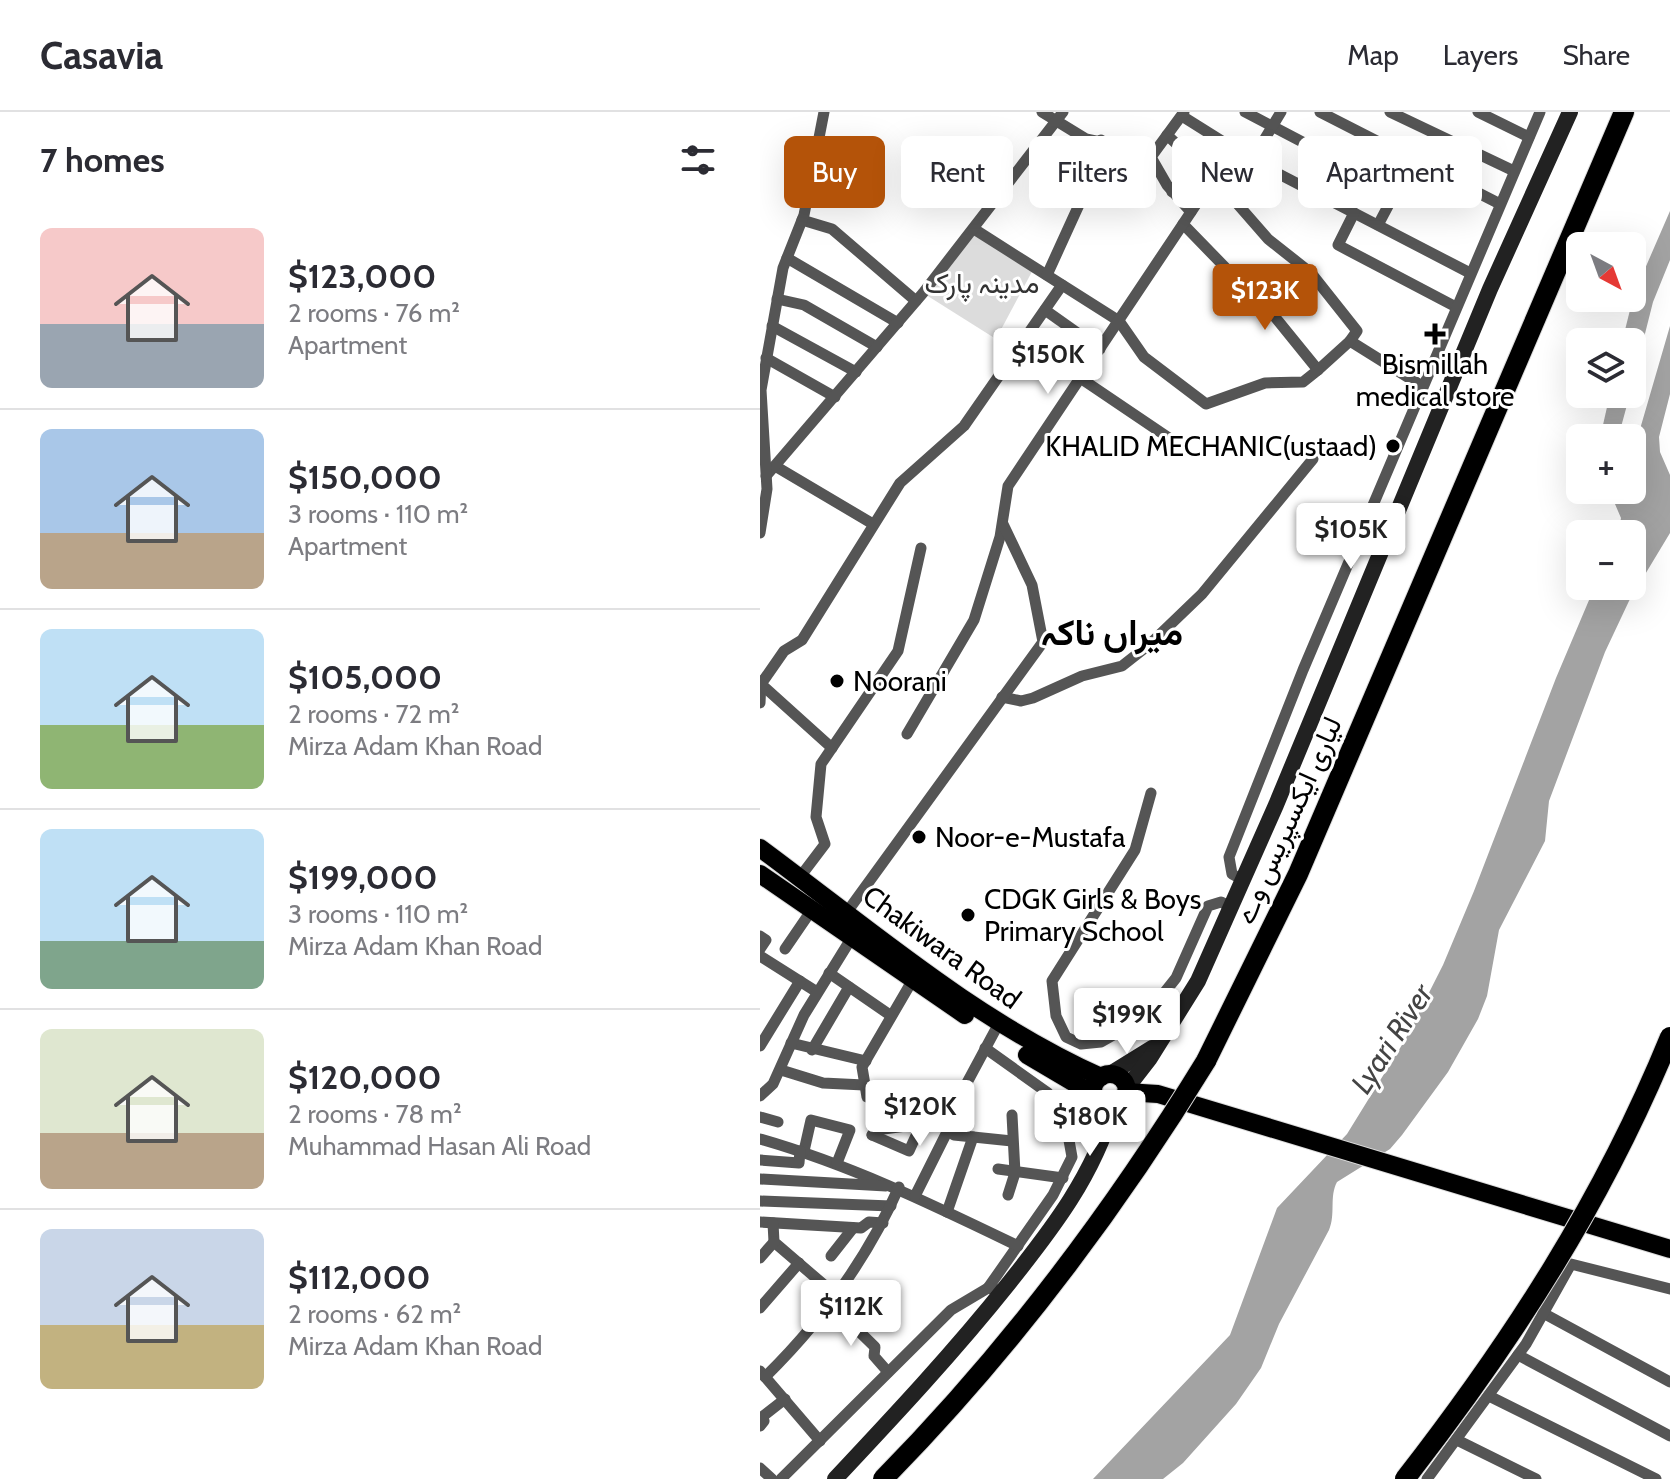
<!DOCTYPE html>
<html lang="en">
<head>
<meta charset="utf-8">
<style>
	body { margin:0; font-family:Cabin,Vazirmatn,sans-serif; background:#f2f2f3; color:#2b2b33; height:100vh; display:flex; flex-direction:column; font-size:30px; white-space:nowrap }
	* { box-sizing:border-box; margin:0 }
	p { font-size:26px; color:#7c7c81 }
	.icon { flex:none; width:44px; height:44px; fill:none; stroke:currentColor; stroke-width:2; stroke-linecap:round; stroke-linejoin:round }
	.map { position:relative; flex:1; overflow:hidden }
	.drawer { display:flex; flex-direction:column; background:#fff; width:760px }
	.drawer>* { flex:none }
	.banner { position:absolute; left:24px; top:24px; width:760px; height:72px; display:flex; gap:16px }
	.needle { width:52px; rotate:139deg }
	.fabs { position:absolute; left:806px; top:120px; display:grid; gap:16px }
	.fabs a { display:grid; place-items:center; width:80px; height:80px; border-radius:12px; background:#fff; box-shadow:0 8px 32px #0002; font-size:40px }
	.price { position:absolute; translate:-50% -68px; padding:0 18px; border-radius:8px; background:#fff; color:#222; font-size:26px; line-height:52px; filter:drop-shadow(0 2px 4px #0008) }
	.price::after { content:''; position:absolute; left:50%; top:48px; width:24px; height:18px; margin-left:-12px; background:inherit; clip-path:polygon(0 0,100% 0,50% 100%) }
	.price.active { background:#b45309; color:#fff }
	ul { padding:0; list-style:none }
	li { display:flex; align-items:center; gap:24px; height:200px; padding:0 40px }
	li+li { border-top:2px solid #e1e1e2 }
	li span { display:grid; place-items:center; flex:none; width:224px; height:160px; border-radius:12px; color:#555 }
	li>.icon { margin-inline-start:auto }
	span .icon { width:96px; height:96px; fill:#fffc; stroke-width:1 }
	li b { font-size:34px }
	h2 { display:flex; justify-content:space-between; align-items:center; height:96px; padding:0 40px; font-size:34px }
	.tag { padding:0 28px; border-radius:12px; background:#fff; box-shadow:0 8px 32px #0002; font-size:28px; line-height:72px }
	.tag.active { background:#b45309; color:#fff }
	header { display:flex; align-items:center; gap:48px; box-sizing:border-box; height:112px; padding:0 40px; background:#fff; border-bottom:2px solid #e1e1e2 }
	header strong { font-size:38px }
	nav { display:flex; gap:44px; margin-inline-start:auto; font-size:28px }
	main { display:flex; flex:1; min-height:0 }
	.map>svg:first-child { display:block }
</style>
</head>
<body>
<header>
<strong>Casavia</strong>
<nav><a>Map</a><a>Layers</a><a>Share</a></nav>
</header>
<main>
<section class="drawer">
<h2>7 homes<svg class="icon" aria-label="filters" viewBox="0 0 24 24"><path d="M4 7h16M4 17h16"/><circle cx="9" cy="7" r="2"/><circle cx="15" cy="17" r="2"/></svg></h2>
<ul>
<li><span style="background:linear-gradient(#f6c9c9 60%,#9aa5b1 0)"><svg class="icon" aria-label="home" viewBox="0 0 24 24"><path d="M3 11l9-7 9 7M6 9v11h12V9"/></svg></span><div><b>$123,000</b><p>2 rooms · 76 m²</p><p>Apartment</p></div></li>
<li><span style="background:linear-gradient(#a9c7e8 65%,#b9a48a 0)"><svg class="icon" aria-label="home" viewBox="0 0 24 24"><path d="M3 11l9-7 9 7M6 9v11h12V9"/></svg></span><div><b>$150,000</b><p>3 rooms · 110 m²</p><p>Apartment</p></div></li>
<li><span style="background:linear-gradient(#bfe0f5 60%,#8fb573 0)"><svg class="icon" aria-label="home" viewBox="0 0 24 24"><path d="M3 11l9-7 9 7M6 9v11h12V9"/></svg></span><div><b>$105,000</b><p>2 rooms · 72 m²</p><p>Mirza Adam Khan Road</p></div></li>
<li><span style="background:linear-gradient(#bfe0f5 70%,#7fa58c 0)"><svg class="icon" aria-label="home" viewBox="0 0 24 24"><path d="M3 11l9-7 9 7M6 9v11h12V9"/></svg></span><div><b>$199,000</b><p>3 rooms · 110 m²</p><p>Mirza Adam Khan Road</p></div></li>
<li><span style="background:linear-gradient(#dfe7d0 65%,#b9a48a 0)"><svg class="icon" aria-label="home" viewBox="0 0 24 24"><path d="M3 11l9-7 9 7M6 9v11h12V9"/></svg></span><div><b>$120,000</b><p>2 rooms · 78 m²</p><p>Muhammad Hasan Ali Road</p></div></li>
<li><span style="background:linear-gradient(#c9d6e8 60%,#c2b280 0)"><svg class="icon" aria-label="home" viewBox="0 0 24 24"><path d="M3 11l9-7 9 7M6 9v11h12V9"/></svg></span><div><b>$112,000</b><p>2 rooms · 62 m²</p><p>Mirza Adam Khan Road</p></div></li>
</ul>
</section>
<div class="map">
<svg width="910" height="1367" viewBox="0 0 910 1367">
	<rect width="100%" height="100%" fill="#fff"/>
	<path fill="#dcdcdc" d="M214 117 275 154 236 227 163 181Z"/>
	<g fill="#a3a3a3">
		<path d="M910 99V148L893 190 872 273V230H862L874 182Z"/>
		<path d="M910 214V282L899 325 900 340 910 363V421L869 489 845 540 789 689 785 729 739 818 727 884 718 907 688 960 642 1023 630 1037 577 1070C569 1085 576 1102 569 1118L519 1212 501 1256 476 1292 423 1351 403 1367H333L470 1223 517 1096 587 1022 645 928 683 853 714 779 796 566 835 474H872V422H858L861 406 849 378H872L878 362V324Z"/>
		<path d="M850 282H870L858 326H840Z"/>
	</g>
	<g fill="none" stroke-linecap="round" stroke-linejoin="round">
		<g stroke="#dbdbdb" stroke-width="20">
			<g id="primary">
				<path d="M0 736C111 818 214 908 341 965"/>
				<path d="M0 762 205 903"/>
				<path d="M267 943 333 982"/>
				<circle cx="350" cy="979" r="17"/>
				<path d="M366 980 398 982 910 1137"/>
			</g>
		</g>
		<g stroke="#dbdbdb" stroke-width="22">
			<path id="highway" d="M446 949 538 762 864 0"/>
		</g>
		<g stroke="#555" stroke-width="11">
			<path d="M282 0 326 27 388 40 407 73 431 100"/>
			<path d="M485 0 636 79 618 113"/>
			<path d="M560 0 740 92"/>
			<path d="M630 0 754 59"/>
			<path d="M718 0 769 25"/>
			<path d="M422 4 492 48 710 161"/>
			<path d="M407 23 441 55"/>
			<path d="M391 45 424 0"/>
			<path d="M460 72 508 127 551 161 597 219 590 229 662 274"/>
			<path d="M412 80 441 55 476 38"/>
			<path d="M594 101 578 133 696 195"/>
			<path d="M42 108 72 117 156 189"/>
			<path d="M423 112 491 182 502 189 558 258 590 229"/>
			<path d="M214 117 359 209 384 245 446 292 505 271 543 270 558 258"/>
			<path d="M27 146 138 211"/>
			<path d="M287 163 323 84 341 28"/>
			<path d="M17 187 44 193 117 235"/>
			<path d="M285 198 340 237"/>
			<path d="M12 214 96 260"/>
			<path d="M264 228 412 328"/>
			<path d="M6 246 75 285"/>
			<path d="M15 354 113 412"/>
			<path d="M6 364 163 181 303 0"/>
			<path d="M0 421 7 377 1 278 23 156 44 103 64 0"/>
			<path d="M242 585 261 589 273 586 322 564 362 554 390 532 442 482 553 347"/>
			<path d="M0 591 1 569"/>
			<path d="M147 622 214 508 240 425 248 374 437 91 492 48 521 0"/>
			<path d="M72 636 1 572 24 539 42 528 140 371 204 314 302 173"/>
			<path d="M391 681 375 738 292 869 296 904 306 925 321 932 341 930 385 905 416 866 448 794 461 790 469 794"/>
			<path d="M40 765 65 732 56 705 61 652 138 539 161 436"/>
			<path d="M481 767 472 762 469 745 543 558 780 0"/>
			<path d="M87 800 283 530 272 473 243 412"/>
			<path d="M0 824 6 828 0 837"/>
			<path d="M25 837 51 799"/>
			<path d="M0 844 57 880"/>
			<path d="M69 861 130 903"/>
			<path d="M155 864 102 955 107 985 165 1004"/>
			<path d="M31 931 106 949"/>
			<path d="M0 934 40 869"/>
			<path d="M225 936 288 981 305 1006 312 1045 293 1083 228 1176"/>
			<path d="M52 938 89 875"/>
			<path d="M21 958 63 971 104 973"/>
			<path d="M0 984 13 972 44 903 94 822"/>
			<path d="M0 1005 18 1010"/>
			<path d="M188 1018 194 1023 252 1029"/>
			<path d="M112 1023 149 1039 165 1004 195 993 238 913"/>
			<path d="M112 1023 116 1018 161 1012"/>
			<path d="M0 1027C91 1053 173 1093 258 1134"/>
			<path d="M44 1039 51 1008 90 1018 77 1051"/>
			<path d="M0 1048 39 1051 40 1039"/>
			<path d="M238 1057 303 1066"/>
			<path d="M0 1067 126 1074"/>
			<path d="M248 1083 255 1061 252 1003"/>
			<path d="M155 1084 188 1018 190 996"/>
			<path d="M0 1089 131 1094"/>
			<path d="M187 1100 213 1025"/>
			<path d="M0 1110 101 1116 109 1110 123 1111"/>
			<path d="M13 1111 14 1130 77 1184"/>
			<path d="M71 1144 93 1116"/>
			<path d="M0 1146 14 1130"/>
			<path d="M71 1192 115 1235 114 1244 128 1260"/>
			<path d="M0 1196 39 1151"/>
			<path d="M783 1201 910 1270"/>
			<path d="M86 1206 100 1191"/>
			<path d="M758 1243 910 1324"/>
			<path d="M0 1259 60 1329"/>
			<path d="M5 1265C61 1210 107 1147 139 1075"/>
			<path d="M729 1284 896 1367"/>
			<path d="M0 1314 4 1309 2 1305 25 1287"/>
			<path d="M697 1328 776 1367"/>
			<path d="M0 1356 12 1367"/>
			<path d="M21 1367 191 1198 228 1176 242 1179 246 1174"/>
			<path d="M667 1367 766 1232 811 1152 910 1177"/>
		</g>
		<g stroke="#222" stroke-width="16">
			<path d="M350 962 392 936"/>
			<path d="M366 977 390 946 438 869 516 693 730 177 810 0"/>
			<path d="M75 1367C135 1303 194 1240 249 1171 292 1117 334 1063 353 995"/>
		</g>
		<use href="#primary" stroke="#000" stroke-width="18"/>
		<use href="#highway" stroke="#000" stroke-width="20"/>
		<g stroke="#dbdbdb" stroke-width="22" stroke-linecap="butt">
			<g id="highway-bridge">
				<path d="M123 1367C248 1240 353 1101 446 949"/>
				<path d="M645 1367C753 1228 843 1089 910 925"/>
			</g>
		</g>
		<use href="#highway-bridge" stroke="#000" stroke-width="20"/>
	</g>
	<g fill="#000" stroke="#fff" stroke-width="3">
		<path d="M671 210h8v8h8v8h-8v8h-8v-8h-8v-8h8z"/>
		<circle cx="633" cy="334" r="8"/>
		<circle cx="77" cy="569" r="8"/>
		<circle cx="159" cy="725" r="8"/>
		<circle cx="208" cy="803" r="8"/>
	</g>
	<g text-anchor="middle" stroke-width="6" stroke-linejoin="round" paint-order="stroke">
		<g font-size="28" fill="#333" stroke="#fff">
			<text x="222" y="181">مدینہ پارک</text>
		</g>
		<g font-size="28" fill="#000" stroke="#fff" text-anchor="start">
			<text x="675" y="262" text-anchor="middle">Bismillah<tspan x="675" dy="32">medical store</tspan></text>
			<text x="617" y="344" text-anchor="end">KHALID MECHANIC(ustaad)</text>
			<text x="93" y="579">Noorani</text>
			<text x="175" y="735">Noor-e-Mustafa</text>
			<text x="224" y="797">CDGK Girls &amp; Boys<tspan x="224" dy="32">Primary School</tspan></text>
		</g>
		<g font-size="28" fill="#000" stroke="#fff">
			<text transform="translate(528 708) rotate(-66)" y="10">لیاری ایکسپریس وے</text>
			<text transform="translate(182 835) rotate(36)" y="10">Chakiwara Road</text>
		</g>
		<g font-size="30" font-style="italic" fill="#444" stroke="#fff">
			<text transform="translate(632 927) rotate(-57)" y="10">Lyari River</text>
		</g>
		<g font-size="36" font-weight="bold" fill="#000" stroke="#fff">
			<text x="352" y="533">میراں ناکہ</text>
		</g>
	</g>
</svg>
<div class="fabs">
<a><svg class="needle" viewBox="-14 -14 28 28"><path d="M0-13l5 13h-10z" fill="#e53935"/><path d="M0 13l5-13h-10z" fill="#7c7c81"/></svg></a>
<a><svg class="icon" aria-label="layers" viewBox="0 0 24 24"><path d="M12 4l9 5-9 5-9-5zM3 14l9 5 9-5"/></svg></a>
<a>+</a>
<a>−</a>
</div>
<b class="price active" style="left:505px;top:220px">$123K</b>
<b class="price" style="left:288px;top:284px">$150K</b>
<b class="price" style="left:591px;top:459px">$105K</b>
<b class="price" style="left:367px;top:944px">$199K</b>
<b class="price" style="left:160px;top:1036px">$120K</b>
<b class="price" style="left:330px;top:1046px">$180K</b>
<b class="price" style="left:91px;top:1236px">$112K</b>
<div class="banner">
<a class="tag active">Buy</a>
<a class="tag">Rent</a>
<a class="tag">Filters</a>
<a class="tag">New</a>
<a class="tag">Apartment</a>
</div>
</div>
</main>
</body>
</html>
